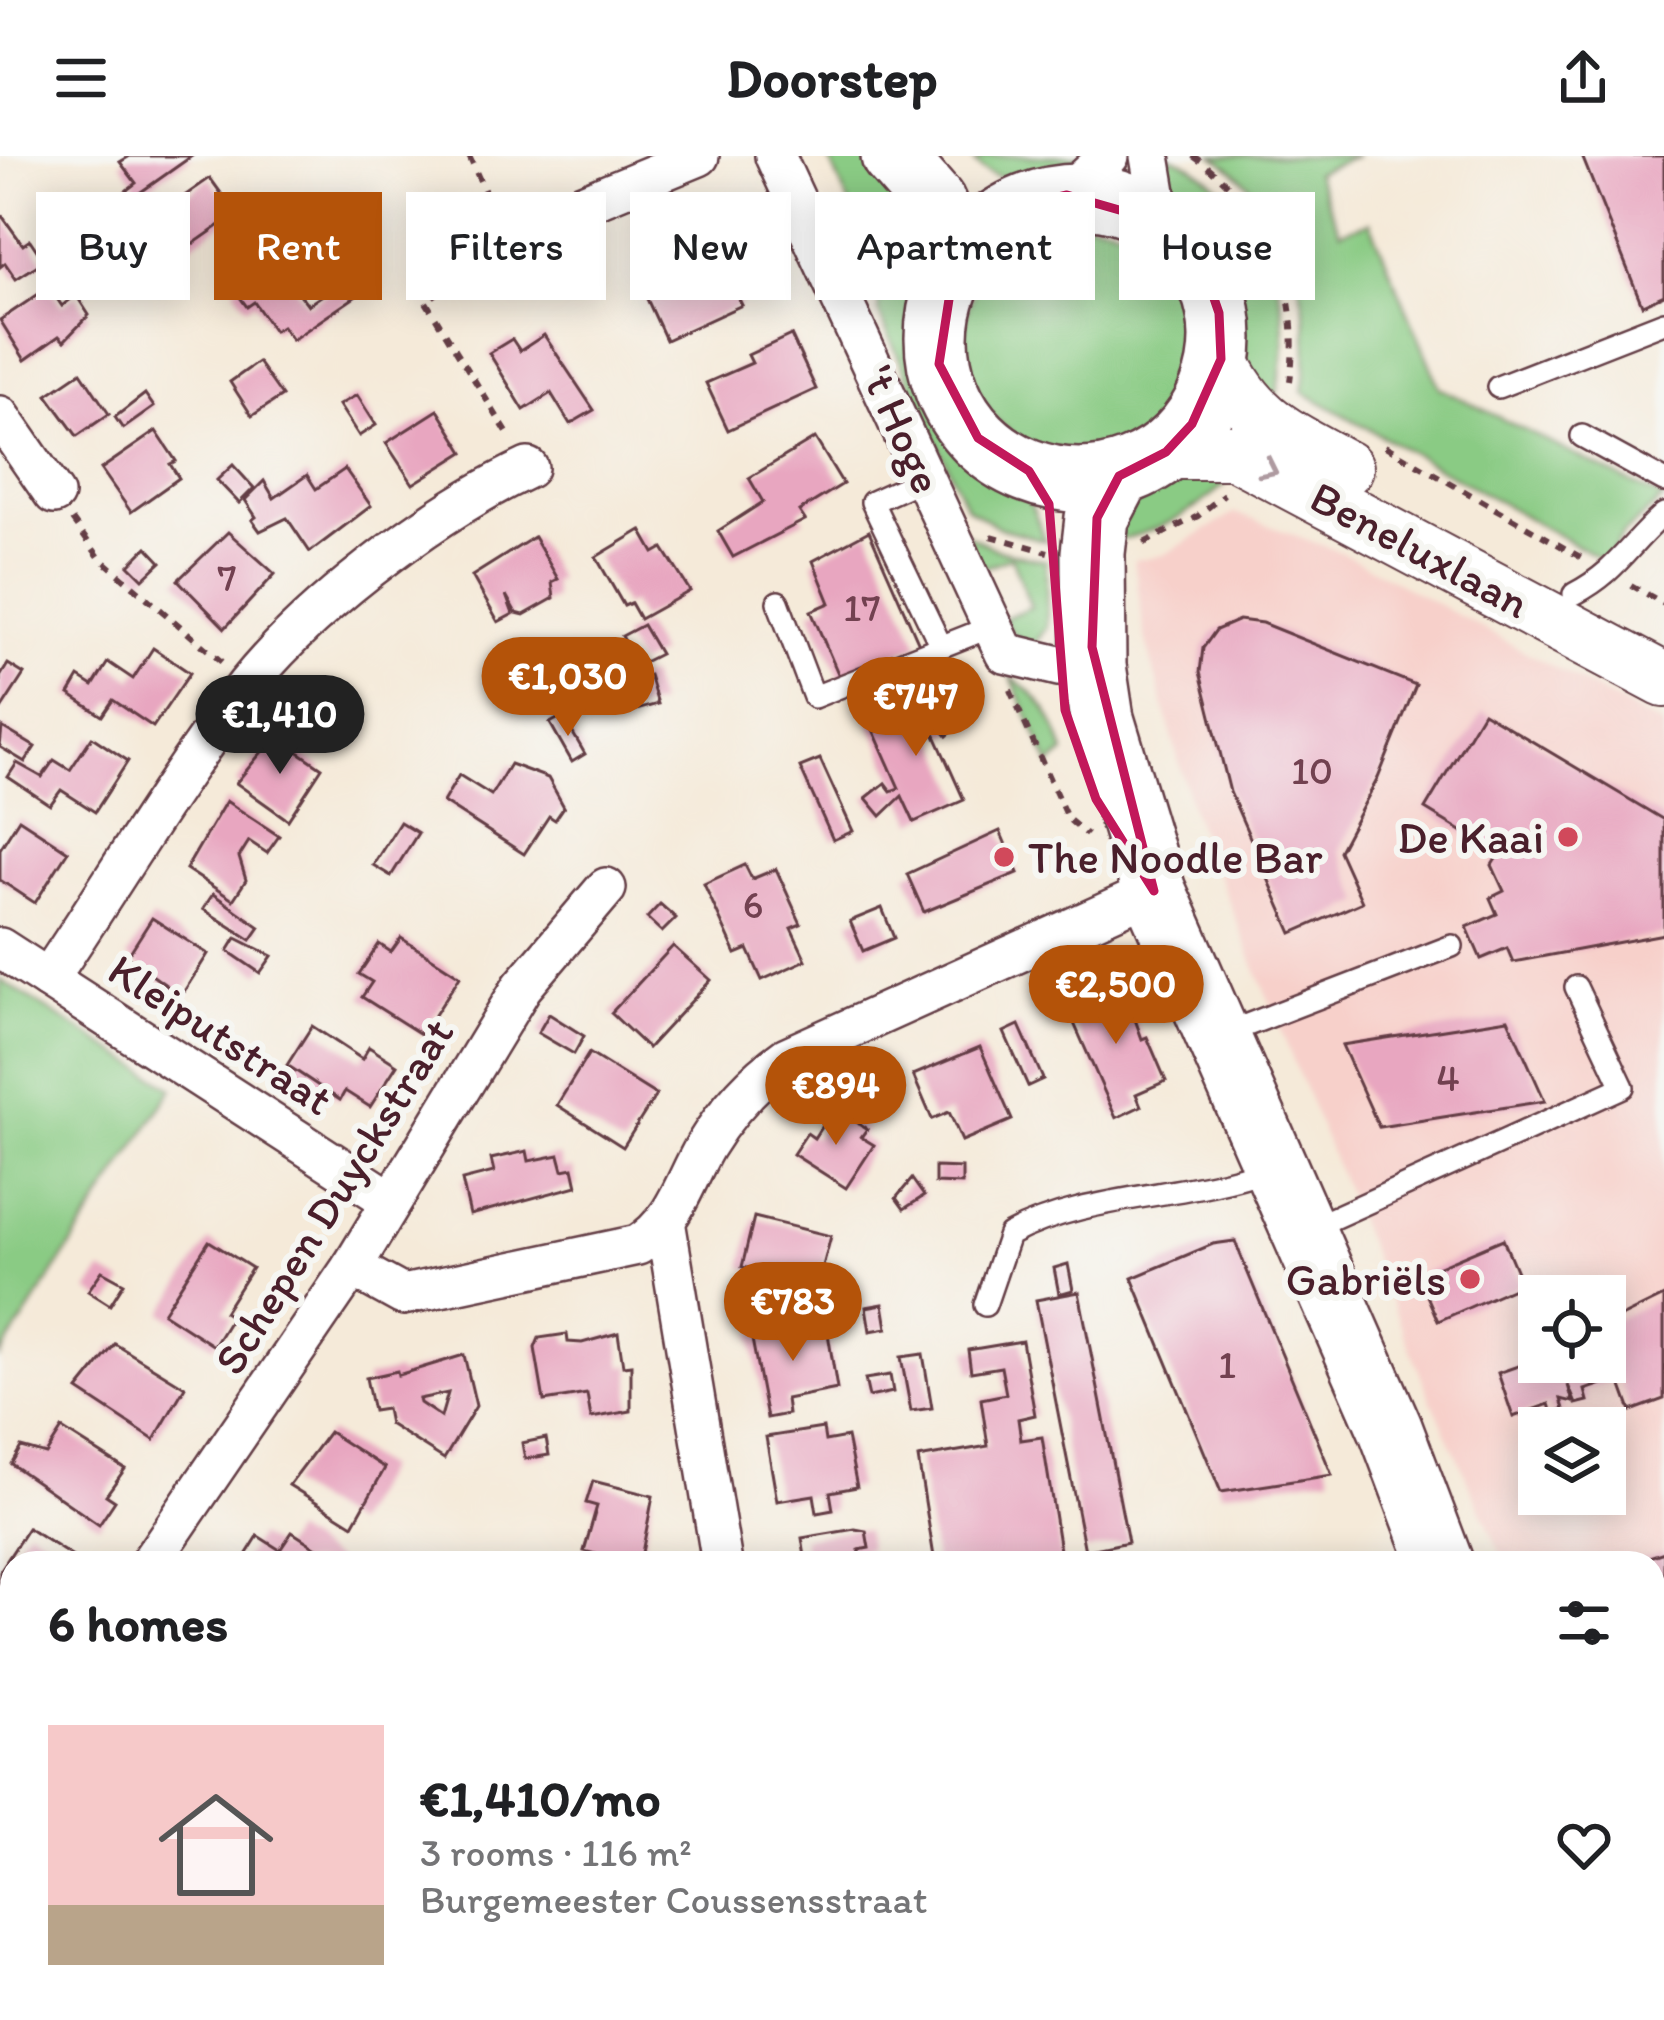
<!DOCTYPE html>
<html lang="en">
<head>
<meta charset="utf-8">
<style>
	body { margin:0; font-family:Itim,sans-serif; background:#f2f2f2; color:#202124; height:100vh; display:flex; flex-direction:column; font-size:45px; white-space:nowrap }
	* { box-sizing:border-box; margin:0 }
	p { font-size:39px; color:#757577 }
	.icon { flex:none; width:66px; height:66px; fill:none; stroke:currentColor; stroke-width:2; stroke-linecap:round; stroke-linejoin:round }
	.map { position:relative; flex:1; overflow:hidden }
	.drawer { position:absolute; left:0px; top:1395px; width:1665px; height:471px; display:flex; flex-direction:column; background:#fff; border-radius:36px 36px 0 0; box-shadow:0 6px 30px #0003 }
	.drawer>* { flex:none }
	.top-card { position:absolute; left:36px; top:36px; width:1593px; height:108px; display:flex; gap:24px }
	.tools { position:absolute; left:1518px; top:1119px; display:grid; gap:24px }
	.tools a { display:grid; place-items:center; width:108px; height:108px; border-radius:0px; background:#fff; box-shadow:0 6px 30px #0003; font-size:60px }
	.price { position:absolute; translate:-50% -102px; padding:0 27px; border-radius:42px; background:#b45309; color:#fff; font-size:39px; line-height:78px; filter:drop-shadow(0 3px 6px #0008) }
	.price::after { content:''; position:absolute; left:50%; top:72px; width:36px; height:27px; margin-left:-18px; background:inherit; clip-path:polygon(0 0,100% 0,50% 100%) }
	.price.selected { background:#222; color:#fff }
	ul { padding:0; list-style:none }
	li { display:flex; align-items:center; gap:36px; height:300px; padding:0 48px }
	li span { display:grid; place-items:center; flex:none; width:336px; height:240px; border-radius:0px; color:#555 }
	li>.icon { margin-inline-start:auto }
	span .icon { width:144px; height:144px; fill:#fffc; stroke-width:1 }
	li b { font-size:51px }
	h2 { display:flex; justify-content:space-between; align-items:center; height:144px; padding:0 48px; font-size:51px }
	.chip { padding:0 42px; border-radius:0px; background:#fff; box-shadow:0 6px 30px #0003; font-size:42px; line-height:108px }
	.chip.selected { background:#b45309; color:#fff }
	header { display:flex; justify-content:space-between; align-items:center; height:156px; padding:0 48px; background:#fff; font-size:54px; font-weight:700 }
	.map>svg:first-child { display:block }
</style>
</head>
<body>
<header><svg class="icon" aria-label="menu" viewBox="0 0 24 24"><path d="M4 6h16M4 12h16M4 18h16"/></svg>Doorstep<svg class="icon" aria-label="share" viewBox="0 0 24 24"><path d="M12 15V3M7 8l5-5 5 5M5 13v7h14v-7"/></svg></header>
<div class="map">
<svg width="1664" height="1864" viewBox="0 0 1664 1864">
	<rect width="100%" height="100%" fill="#f6f6f2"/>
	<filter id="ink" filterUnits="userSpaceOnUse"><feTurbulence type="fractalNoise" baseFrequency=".00833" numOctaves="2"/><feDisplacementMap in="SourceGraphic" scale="24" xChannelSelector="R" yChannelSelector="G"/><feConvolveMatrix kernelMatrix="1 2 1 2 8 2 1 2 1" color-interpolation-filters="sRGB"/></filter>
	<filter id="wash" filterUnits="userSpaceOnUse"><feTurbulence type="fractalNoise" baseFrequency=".004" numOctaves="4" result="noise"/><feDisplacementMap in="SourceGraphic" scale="48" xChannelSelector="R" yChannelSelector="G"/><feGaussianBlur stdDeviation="2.7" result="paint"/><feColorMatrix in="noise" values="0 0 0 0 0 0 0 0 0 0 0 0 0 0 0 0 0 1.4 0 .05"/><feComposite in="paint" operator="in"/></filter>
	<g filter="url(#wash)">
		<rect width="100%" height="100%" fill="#f5ead9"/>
		<path fill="#f7d0ca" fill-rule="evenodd" d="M1235 357 1343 397 1664 571V1864H1641L1638 1854H1653V1407H1505L1426 1232 1193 658 1145 482 1134 404 1164 399ZM1539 1140H1605V1206H1539ZM1539 1272H1605V1338H1539Z"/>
		<g fill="#8acb84" stroke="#6a7558" stroke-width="3">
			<path d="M828 0H879L898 48 874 89 860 145 843 107 870 95Z"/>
			<path d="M987 0H1091C1053 27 1015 38 974 7Z"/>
			<path d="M1165 0C1185 2 1205 18 1220 32 1282 90 1298 175 1272 254L1240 209 1231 129 1170 37Z"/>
			<path d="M1214 0H1357L1315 17 1340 76 1370 66 1440 232 1663 343 1623 378 1606 406 1303 236C1316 149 1292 52 1214 0Z"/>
			<path d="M923 52 931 127 921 181 930 235 940 260 967 295 1027 340 1046 385 1000 372 966 351 880 160C872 123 902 81 923 52Z"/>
			<circle cx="1081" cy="183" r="117"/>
			<path d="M1177 313H1239C1204 353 1159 377 1107 386L1149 327Z"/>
			<path d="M965 378 999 394 1046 405 1047 471 1034 489 1023 490 1002 463 1031 451 1011 401 980 413Z"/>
			<path d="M1011 521C1043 543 1054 560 1065 597L1050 609Z"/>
			<path d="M0 824 173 932 0 1200Z"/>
		</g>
		<g id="blocks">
			<g fill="#e8a6c0" fill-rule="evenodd">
				<path d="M130 0H192L128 45 123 37 136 27 120 6Z"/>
				<path d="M1582 0H1664V139L1642 149Z"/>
				<path d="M210 22 236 58 186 93 160 57Z"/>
				<path d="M94 36 108 56 92 66 78 47Z"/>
				<path d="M67 52 81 73 66 83 52 65Z"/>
				<path d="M0 57 23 89 30 84 44 105 16 123 5 107 0 111Z"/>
				<path d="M704 57 718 87 712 90 742 149 666 184 647 143 673 131 648 76Z"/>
				<path d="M85 78 98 96 66 118 53 100Z"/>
				<path d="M274 104 308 149 346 123 358 139 292 184 282 170 274 175 254 146 247 151 234 133Z"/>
				<path d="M554 105 566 133 552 139 540 111Z"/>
				<path d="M49 131 62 150 76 139 89 159 64 185 59 180 25 204 0 164Z"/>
				<path d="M544 179 594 254 570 268 551 237 524 254 489 197 512 183 520 195Z"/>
				<path d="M791 179 816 233 728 274 706 227 752 207 748 199Z"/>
				<path d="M258 206 282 240 252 260 230 226Z"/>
				<path d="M81 216 109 258 77 280 47 239Z"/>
				<path d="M145 238 154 251 123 273 115 261Z"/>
				<path d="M357 239 376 269 359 280 339 249Z"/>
				<path d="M438 254 464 296 413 328 386 287Z"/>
				<path d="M156 275 176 305 170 308 179 322 131 356 101 313Z"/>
				<path d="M815 282 843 328 799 355 805 364 733 401 718 375 763 346 749 322Z"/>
				<path d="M233 309 254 332 239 347 217 324Z"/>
				<path d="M345 313 371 350 310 396 287 362 260 375 252 364 256 361 245 344 264 325 274 342 307 319 316 333Z"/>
				<path d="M641 374 654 397 663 392 690 435 640 463 631 447 624 450 596 401Z"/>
				<path d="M869 375 919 488 840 522 811 455 830 447 813 405Z"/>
				<path d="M228 376 275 418 225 472 178 424Z"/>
				<path d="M534 381 558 423 552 426 554 442 524 459 516 457 506 439 513 458 498 466 472 420Z"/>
				<path d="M147 391 161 406 143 423 129 409Z"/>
				<path d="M1239 464 1262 467 1416 529 1378 622 1339 695 1362 746 1292 777 1230 636 1200 516 1203 492 1216 474Z"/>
				<path d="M643 469 660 498 638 509 622 480Z"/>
				<path d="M153 492 190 517 153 571 113 544 102 560 69 538 79 521 93 530 108 506 133 523Z"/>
				<path d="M535 496 554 531 539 540 520 505Z"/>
				<path d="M8 508 24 518 0 555V521Z"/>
				<path d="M649 519 658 548 633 555 624 526Z"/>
				<path d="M918 540 930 568 950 547 965 564 947 580 939 570 933 575 964 644 914 666 902 640 881 660 866 642 885 627 891 635 899 632 868 562Z"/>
				<path d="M1483 556 1664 664V778L1513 806 1507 792 1481 803 1467 771 1497 758 1490 742 1504 735 1492 709 1499 698 1425 653Z"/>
				<path d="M563 560 585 598 572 606 550 567Z"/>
				<path d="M2 571 35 591 25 606 0 591Z"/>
				<path d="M275 580 322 612 288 664 236 627Z"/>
				<path d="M92 581 128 605 95 656 61 634 50 649 8 621 17 607 42 621 54 604 70 614Z"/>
				<path d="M820 603 853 675 833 684 800 611Z"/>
				<path d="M510 608 548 622 564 651 555 664 549 660 524 698 443 646 459 619 491 639Z"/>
				<path d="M226 645 279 680 267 697 249 685 239 701 246 724 233 744 186 713Z"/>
				<path d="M19 663 68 695 35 747 0 724V693Z"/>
				<path d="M400 666 418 677 391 720 373 709Z"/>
				<path d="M1000 675 1018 717 924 756 907 718Z"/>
				<path d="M745 709 752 723 776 713 801 768 791 772 806 804 762 824 748 793 736 798 704 728Z"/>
				<path d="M213 738 260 771 251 784 203 753Z"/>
				<path d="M660 748 676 762 662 776 647 762Z"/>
				<path d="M882 752 894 782 863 795 850 765Z"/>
				<path d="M152 762 208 798 181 840 127 801Z"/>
				<path d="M236 782 272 800 260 817 228 795Z"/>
				<path d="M401 782 460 820 422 879 362 841 372 826 359 818 379 788 391 796Z"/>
				<path d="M673 790 711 824 648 892 611 857Z"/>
				<path d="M1121 824 1142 883 1147 881 1166 925 1136 938 1141 950 1116 962 1066 849Z"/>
				<path d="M549 858 584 880 574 898 538 877Z"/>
				<path d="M1508 863 1545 945 1379 971 1342 889Z"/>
				<path d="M1019 869 1043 923 1028 930 1004 876Z"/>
				<path d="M312 870 362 903 369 891 397 909 370 951 345 935 340 944 287 909Z"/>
				<path d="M980 891 1012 964 962 985 949 956 932 963 913 919Z"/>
				<path d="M589 897 656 939 623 991 557 949Z"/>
				<path d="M834 951 867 973 861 981 874 989 846 1032 793 998 807 977 814 982Z"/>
				<path d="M527 995 529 1005 559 999 563 1014 573 1012 577 1030 470 1059 462 1024 494 1016 491 1003Z"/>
				<path d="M935 1011 962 1012V1028L935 1027Z"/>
				<path d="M912 1023 924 1040 904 1053 896 1042Z"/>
				<path d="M754 1061 831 1080 818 1129 742 1111Z"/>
				<path d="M1503 1083 1522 1128 1438 1165 1418 1119Z"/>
				<path d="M209 1085 252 1112 224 1156 232 1161 214 1190 163 1157Z"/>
				<path d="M1235 1085 1245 1110 1332 1319 1221 1336 1132 1122 1213 1088Z"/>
				<path d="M1068 1108 1073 1134 1059 1138 1054 1112Z"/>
				<path d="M102 1115 124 1127 110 1149 88 1135Z"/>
				<path d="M1079 1136 1128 1386 1085 1395 1036 1144Z"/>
				<path d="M1664 1140V1243L1631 1255 1619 1222 1585 1234 1588 1245 1576 1248 1568 1229 1573 1246 1561 1243 1564 1253 1552 1257 1549 1248 1513 1261 1498 1217 1521 1209 1539 1188V1206H1605V1169Z"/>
				<path d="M883 1148 887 1172 870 1175 866 1151Z"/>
				<path d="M826 1165 837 1233 786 1243 788 1258 767 1262 751 1178Z"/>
				<path d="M618 1177 623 1210 631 1209V1255L591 1262 587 1238 544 1245 535 1192 539 1182 567 1178 568 1186 582 1187Z"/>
				<path d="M1022 1185 1035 1259 1018 1263 1021 1284 1042 1281 1062 1407H935L918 1302 988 1290 981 1243 1006 1238 1001 1211 971 1216 968 1194Z"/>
				<path d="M115 1188 185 1231 154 1284 78 1234Z"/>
				<path d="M923 1198 932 1252 911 1255 901 1201Z"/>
				<path d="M464 1199 476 1250 444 1303 389 1268 386 1253 373 1255 366 1222 397 1215 398 1219ZM448 1237 441 1261 420 1247 419 1243Z"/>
				<path d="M890 1219 893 1236 869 1241 865 1223Z"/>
				<path d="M823 1272 825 1285 847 1281 857 1331 830 1336 833 1354 817 1357 814 1339 777 1345 766 1281Z"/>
				<path d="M62 1273 125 1313 106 1339 115 1345 99 1369 11 1308 21 1291 46 1298Z"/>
				<path d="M329 1276 385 1312 353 1369 289 1329Z"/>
				<path d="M546 1282 549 1299 525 1303 522 1287Z"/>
				<path d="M593 1325 653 1340 640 1407H601L603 1400 584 1395 597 1350 586 1347Z"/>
				<path d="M28 1372 73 1401V1407H12V1434L0 1427V1415Z"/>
				<path d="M855 1373 866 1375 869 1392 859 1394 861 1407H806L802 1382Z"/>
				<path d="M292 1376 340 1407H241L258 1380 280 1394Z"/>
				<path d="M1664 1396V1516L1653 1520V1407L1634 1406Z"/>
				<path d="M0 1475 12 1482V1505L0 1523Z"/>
				<path d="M0 1716 12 1728V1803L6 1808 0 1802Z"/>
				<path d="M113 1854H195L205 1864H103Z"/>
				<path d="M461 1854H504L512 1859 508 1864H468L459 1858Z"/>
				<path d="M535 1854H688L693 1864H525Z"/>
				<path d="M797 1854H844L829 1864H803Z"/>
				<path d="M1006 1854H1063L1066 1864H1009Z"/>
				<path d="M1164 1854H1246L1249 1864H1168Z"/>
				<path d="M1275 1854H1374L1377 1864H1278Z"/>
			</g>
		</g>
	</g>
	<g filter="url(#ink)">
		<use href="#blocks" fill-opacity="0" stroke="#643d45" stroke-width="3"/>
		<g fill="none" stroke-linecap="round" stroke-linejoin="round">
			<g stroke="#643d45" stroke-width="26">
				<g id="service">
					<path d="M1498 231 1664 166"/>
					<path d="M1582 280 1664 325"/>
					<path d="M925 322 872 346 941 490"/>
					<path d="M1574 438C1618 415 1628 389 1664 358"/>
					<path d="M778 446 814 541 993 470"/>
					<path d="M1224 878 1452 790"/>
					<path d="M1309 1073 1623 931 1576 831"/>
					<path d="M985 1149 1009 1079C1087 1037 1184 1043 1268 1013"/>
				</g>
			</g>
			<g stroke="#643d45" stroke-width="44">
				<g id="minor">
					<path d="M775 0 1005 497 1059 510H1094"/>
					<path d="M1150 0 1161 66"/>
					<path d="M1067 39 1109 0"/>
					<path d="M505 80 699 0"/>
					<path d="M0 260 54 338"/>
					<path d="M0 792 390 1044"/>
					<path d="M48 823C111 730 169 632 237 542 300 457 432 357 528 312"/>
					<path d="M666 1071 722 1407"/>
					<path d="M352 1111 403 1139 638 1089C676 1065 683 1028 705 990 727 954 753 925 787 901L1154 735"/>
					<path d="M150 1407 352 1111 522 831 606 732"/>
					<path d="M0 1618 12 1607"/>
				</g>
			</g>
			<g stroke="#643d45" stroke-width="58">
				<g id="secondary">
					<path d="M1221 203C1249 266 1288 280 1346 312"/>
					<path d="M1166 296H1234L1664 524"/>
				</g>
			</g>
			<g stroke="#643d45" stroke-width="68">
				<g id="primary">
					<path d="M893 0 934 47 954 111"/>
					<circle cx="1079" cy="182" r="142"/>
					<path d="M1119 320 1097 362 1093 397 1094 510 1102 563 1154 735 1390 1272 1441 1407"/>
					<path d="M1578 1854 1581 1864"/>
				</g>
			</g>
			<g stroke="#643d45" stroke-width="6" stroke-dasharray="9 9" stroke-linecap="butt">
				<path d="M469 0 490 47"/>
				<path d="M1193 0C1268 51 1303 135 1290 225"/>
				<path d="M482 101 426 146 511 283"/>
				<path d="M873 124 893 75"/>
				<path d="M1385 290 1582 402"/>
				<path d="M72 364 99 401 223 507"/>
				<path d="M991 380 1048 396"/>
				<path d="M1144 387 1198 360 1224 338"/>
				<path d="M1631 429 1664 448"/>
				<path d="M1010 534 1067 662 1087 679"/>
			</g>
			<use href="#service" stroke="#fff" stroke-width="21"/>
			<use href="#minor" stroke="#fff" stroke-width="39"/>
			<use href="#secondary" stroke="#fff" stroke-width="54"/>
			<use href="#primary" stroke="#fff" stroke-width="63"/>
		</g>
		<defs><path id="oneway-chevron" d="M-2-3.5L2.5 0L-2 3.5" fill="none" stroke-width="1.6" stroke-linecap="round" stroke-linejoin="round" transform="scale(3)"/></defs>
		<use stroke="#ae9aa0" href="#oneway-chevron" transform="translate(1269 313) rotate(26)"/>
	</g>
	<path fill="none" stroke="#c2185b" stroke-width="9" stroke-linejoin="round" d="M1067 39 1161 66 1207 122 1219 157 1221 203 1192 268 1166 296 1119 320 1097 362 1092 491 1154 735 1096 643 1065 554 1049 348 1029 315 978 282 939 208 954 111 1019 50Z"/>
	<g fill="#d1495b" stroke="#f6f6f2" stroke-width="4.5">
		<circle cx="1568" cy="681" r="12"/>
		<circle cx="1004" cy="701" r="12"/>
		<circle cx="1470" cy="1123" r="12"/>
	</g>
	<g text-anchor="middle" stroke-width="12" stroke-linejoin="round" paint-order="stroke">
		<g font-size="39" fill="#724150">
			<text x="227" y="435">7</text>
			<text x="862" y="465">17</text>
			<text x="1312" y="628">10</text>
			<text x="753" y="762">6</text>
			<text x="1448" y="935">4</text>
			<text x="1227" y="1222">1</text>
		</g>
		<g font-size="45" fill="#4a1f2b" stroke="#f6f6f2">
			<text transform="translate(903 273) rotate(66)" y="16">'t Hoge</text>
			<text transform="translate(1420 393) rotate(28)" y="16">Beneluxlaan</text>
			<text transform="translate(221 878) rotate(33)" y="16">Kleiputstraat</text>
			<text transform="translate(333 1040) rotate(-58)" y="16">Schepen Duyckstraat</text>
		</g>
		<g font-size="45" fill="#4a1f2b" stroke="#f6f6f2" text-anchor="end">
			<text x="1544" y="697">De Kaai</text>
			<text x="1028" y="717" text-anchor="start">The Noodle Bar</text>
			<text x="1446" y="1139">Gabriëls</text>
		</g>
	</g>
</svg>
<div class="tools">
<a><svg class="icon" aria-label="locate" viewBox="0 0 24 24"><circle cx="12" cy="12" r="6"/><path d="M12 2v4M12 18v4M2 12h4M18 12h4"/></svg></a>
<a><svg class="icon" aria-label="layers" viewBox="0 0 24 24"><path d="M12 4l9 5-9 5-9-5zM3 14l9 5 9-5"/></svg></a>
</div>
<b class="price" style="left:568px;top:583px">€1,030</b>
<b class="price" style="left:916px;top:603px">€747</b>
<b class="price selected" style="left:280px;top:621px">€1,410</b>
<b class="price" style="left:1116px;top:891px">€2,500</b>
<b class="price" style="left:836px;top:992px">€894</b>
<b class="price" style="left:793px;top:1208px">€783</b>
<div class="top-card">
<a class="chip">Buy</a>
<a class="chip selected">Rent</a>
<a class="chip">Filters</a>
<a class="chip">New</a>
<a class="chip">Apartment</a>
<a class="chip">House</a>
</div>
<section class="drawer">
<h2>6 homes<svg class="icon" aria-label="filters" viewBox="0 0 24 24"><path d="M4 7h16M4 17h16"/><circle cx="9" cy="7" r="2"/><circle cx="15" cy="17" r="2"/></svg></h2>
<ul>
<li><span style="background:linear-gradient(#f6c9c9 75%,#b9a48a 0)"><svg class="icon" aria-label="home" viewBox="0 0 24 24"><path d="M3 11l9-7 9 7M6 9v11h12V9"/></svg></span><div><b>€1,410/mo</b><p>3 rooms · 116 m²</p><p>Burgemeester Coussensstraat</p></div><svg class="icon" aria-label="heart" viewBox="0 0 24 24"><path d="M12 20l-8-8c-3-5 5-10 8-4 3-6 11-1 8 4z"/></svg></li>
</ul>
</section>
</div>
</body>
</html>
